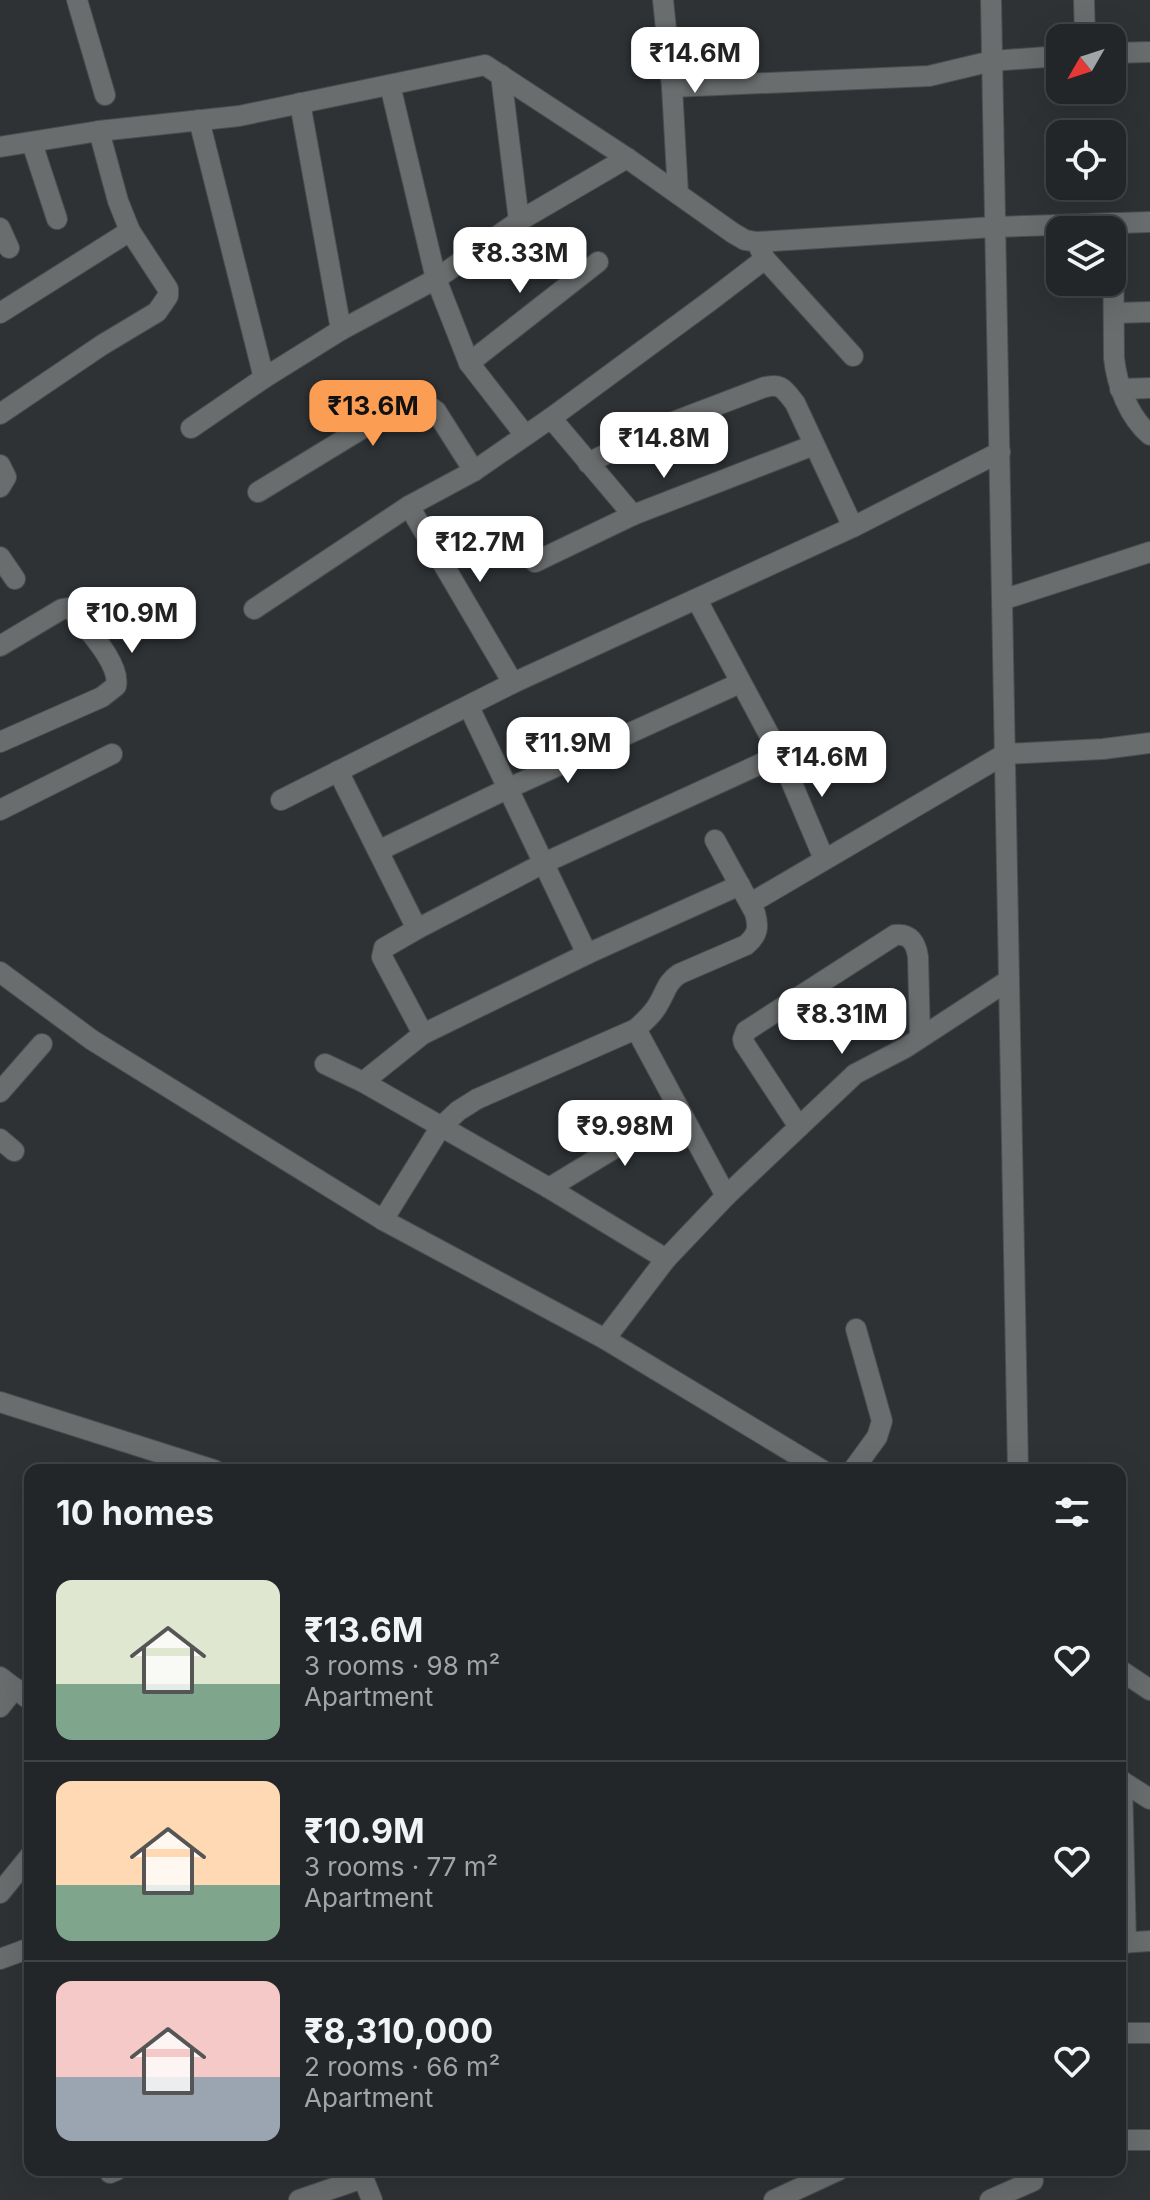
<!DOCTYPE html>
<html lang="en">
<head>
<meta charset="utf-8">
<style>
	body { margin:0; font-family:Inter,sans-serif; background:#2a2e30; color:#f1f3f6; height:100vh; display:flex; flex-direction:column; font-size:30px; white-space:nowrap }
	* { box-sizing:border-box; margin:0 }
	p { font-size:26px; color:#a2a5a8 }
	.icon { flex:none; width:44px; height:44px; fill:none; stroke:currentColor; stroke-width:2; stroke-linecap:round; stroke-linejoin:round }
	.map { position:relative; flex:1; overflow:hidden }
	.side { position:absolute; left:24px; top:1464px; width:1102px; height:712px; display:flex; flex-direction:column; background:#222628; border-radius:16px; box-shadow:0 8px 32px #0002,0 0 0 2px #3f4345 }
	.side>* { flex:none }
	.needle { width:52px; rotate:231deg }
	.buttons { position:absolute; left:1046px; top:24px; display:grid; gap:16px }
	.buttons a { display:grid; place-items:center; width:80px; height:80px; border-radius:16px; background:#222628; box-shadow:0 8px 32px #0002,0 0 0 2px #3f4345; font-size:40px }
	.price { position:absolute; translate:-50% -68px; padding:0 18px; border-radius:16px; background:#fff; color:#222; font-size:26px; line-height:52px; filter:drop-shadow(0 2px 4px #0008) }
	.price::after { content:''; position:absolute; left:50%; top:48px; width:24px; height:18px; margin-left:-12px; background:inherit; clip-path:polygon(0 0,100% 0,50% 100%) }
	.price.current { background:#fc9d54; color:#111 }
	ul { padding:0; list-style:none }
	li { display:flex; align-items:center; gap:24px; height:200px; padding:0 32px }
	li+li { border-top:2px solid #3f4345 }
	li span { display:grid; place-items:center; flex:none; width:224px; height:160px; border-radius:16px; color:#555 }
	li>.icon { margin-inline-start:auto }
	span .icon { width:96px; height:96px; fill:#fffc; stroke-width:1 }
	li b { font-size:34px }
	h2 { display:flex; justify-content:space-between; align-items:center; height:96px; padding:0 32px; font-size:34px }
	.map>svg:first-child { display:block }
</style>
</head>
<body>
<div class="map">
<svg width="1150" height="2200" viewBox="0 0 1150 2200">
	<rect width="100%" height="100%" fill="#2e3235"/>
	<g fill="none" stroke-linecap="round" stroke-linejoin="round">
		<g stroke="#4a4e50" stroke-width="22">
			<g id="minor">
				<path d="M77 0 105 95"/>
				<path d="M663 0 672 87 678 194"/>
				<path d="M991 0 1018 1470"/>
				<path d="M1084 0 1085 38"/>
				<path d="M1112 53 1150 52"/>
				<path d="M501 75 519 221"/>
				<path d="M390 85 436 279 469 363 525 435"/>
				<path d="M672 87 929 76 992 61 1060 56"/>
				<path d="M300 103 341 330"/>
				<path d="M199 120 264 378"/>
				<path d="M32 143 57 219"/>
				<path d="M0 147 99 131 239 116 485 65 627 158 733 233 745 240 757 242 994 227 1150 222"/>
				<path d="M1113 223 1114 358C1117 386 1129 417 1150 435"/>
				<path d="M0 228 9 248"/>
				<path d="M760 249 765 259 853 356"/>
				<path d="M0 313 130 231"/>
				<path d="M1114 313 1150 312"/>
				<path d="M469 363 598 262"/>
				<path d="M1120 389 1150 388"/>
				<path d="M0 414 102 345 157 312 168 296V289L130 231 118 201 99 131"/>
				<path d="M551 418 633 515"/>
				<path d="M191 428 264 378 341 330 436 279 519 221 627 158"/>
				<path d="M588 463 665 425 762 388C781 382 784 389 795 403L853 527"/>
				<path d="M0 465 6 477 0 487"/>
				<path d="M258 492 386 414 410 402 420 400 436 411 474 471"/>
				<path d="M409 506 513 683"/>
				<path d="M0 557 15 579"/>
				<path d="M535 562 633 515 814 445"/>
				<path d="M697 600 780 755 824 859"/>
				<path d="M1002 600 1150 552"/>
				<path d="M254 609 409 506 474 471 551 418 710 301 765 259"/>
				<path d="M0 646 62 609 68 608 73 611C86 628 121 664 116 686L102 697 0 742"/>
				<path d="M469 707 587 954"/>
				<path d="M338 771 417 929 384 948 382 957 423 1034"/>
				<path d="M281 800 513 683 853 527 1000 452"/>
				<path d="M0 810 112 754"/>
				<path d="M378 851 509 788 740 683"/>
				<path d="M751 903 1005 754 1103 749 1150 743"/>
				<path d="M417 929 544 863 780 755"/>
				<path d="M0 972 92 1040 383 1220 605 1339 822 1470"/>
				<path d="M325 1064 363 1082 549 1188 666 1259"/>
				<path d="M363 1082 423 1034 587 954 740 885"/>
				<path d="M0 1092 42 1044"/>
				<path d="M799 1127 744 1043 743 1039 746 1031 895 935C910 933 916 943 918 957L920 1038"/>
				<path d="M0 1139 14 1151"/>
				<path d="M549 1188 679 1109"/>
				<path d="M726 1196 855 1074 905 1048 1009 980"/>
				<path d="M383 1220 440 1128 458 1111 477 1099 636 1029C645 1021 654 1013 659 1003 666 991 667 982 679 974L746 945C758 935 759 927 755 913L715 840"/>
				<path d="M605 1339 666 1259 726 1196 636 1029"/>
				<path d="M0 1402 214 1470"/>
				<path d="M853 1470 877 1437 882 1421 856 1329"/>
				<path d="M1120 1670 1150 1690"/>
				<path d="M0 1677 30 1700"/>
				<path d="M0 1707 15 1688"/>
				<path d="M1120 1780 1150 1799"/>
				<path d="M1122 1781 1126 1943"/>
				<path d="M0 1893 30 1856"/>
				<path d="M1120 1943 1150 1941"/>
				<path d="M0 1959 30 1948"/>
				<path d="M1120 2033H1150"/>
				<path d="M1120 2140H1150"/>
				<path d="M360 2170 372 2200"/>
				<path d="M110 2173 117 2170"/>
				<path d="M299 2200 363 2178"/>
				<path d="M774 2200 839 2170"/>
				<path d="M990 2200 1033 2181"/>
			</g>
		</g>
		<use href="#minor" stroke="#6a6d6e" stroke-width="20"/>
	</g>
</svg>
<div class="buttons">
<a><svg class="needle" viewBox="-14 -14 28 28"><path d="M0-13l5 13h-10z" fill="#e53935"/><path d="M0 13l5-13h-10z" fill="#a2a5a8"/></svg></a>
<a><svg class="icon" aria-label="locate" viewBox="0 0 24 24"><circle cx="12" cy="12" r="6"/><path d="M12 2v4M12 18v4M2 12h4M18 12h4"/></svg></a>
<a><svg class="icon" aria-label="layers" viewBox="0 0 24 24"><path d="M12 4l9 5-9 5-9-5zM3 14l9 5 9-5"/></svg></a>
</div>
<b class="price" style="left:695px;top:95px">₹14.6M</b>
<b class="price" style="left:520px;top:295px">₹8.33M</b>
<b class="price current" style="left:373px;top:448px">₹13.6M</b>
<b class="price" style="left:664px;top:480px">₹14.8M</b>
<b class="price" style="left:480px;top:584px">₹12.7M</b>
<b class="price" style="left:132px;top:655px">₹10.9M</b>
<b class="price" style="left:568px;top:785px">₹11.9M</b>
<b class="price" style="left:822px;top:799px">₹14.6M</b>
<b class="price" style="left:842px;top:1056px">₹8.31M</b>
<b class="price" style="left:625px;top:1168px">₹9.98M</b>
<section class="side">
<h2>10 homes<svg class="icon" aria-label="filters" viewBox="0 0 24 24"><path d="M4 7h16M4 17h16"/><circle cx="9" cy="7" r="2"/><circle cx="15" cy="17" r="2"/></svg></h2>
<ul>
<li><span style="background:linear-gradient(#dfe7d0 65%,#7fa58c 0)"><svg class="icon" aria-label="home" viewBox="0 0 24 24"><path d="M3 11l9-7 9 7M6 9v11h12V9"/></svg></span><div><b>₹13.6M</b><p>3 rooms · 98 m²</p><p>Apartment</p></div><svg class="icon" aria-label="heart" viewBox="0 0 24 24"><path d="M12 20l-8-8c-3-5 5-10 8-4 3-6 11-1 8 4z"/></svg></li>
<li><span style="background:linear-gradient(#ffd9b3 65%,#7fa58c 0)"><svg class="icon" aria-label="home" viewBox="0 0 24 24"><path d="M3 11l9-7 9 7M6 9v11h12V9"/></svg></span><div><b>₹10.9M</b><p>3 rooms · 77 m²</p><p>Apartment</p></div><svg class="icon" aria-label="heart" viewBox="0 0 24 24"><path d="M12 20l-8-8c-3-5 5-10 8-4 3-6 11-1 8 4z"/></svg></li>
<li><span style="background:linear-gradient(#f6c9c9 60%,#9aa5b1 0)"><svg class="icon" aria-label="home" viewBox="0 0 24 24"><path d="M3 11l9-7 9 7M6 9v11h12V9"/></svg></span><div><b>₹8,310,000</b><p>2 rooms · 66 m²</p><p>Apartment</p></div><svg class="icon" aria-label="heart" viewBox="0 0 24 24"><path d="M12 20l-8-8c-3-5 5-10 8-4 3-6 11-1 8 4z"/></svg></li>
</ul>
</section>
</div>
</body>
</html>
